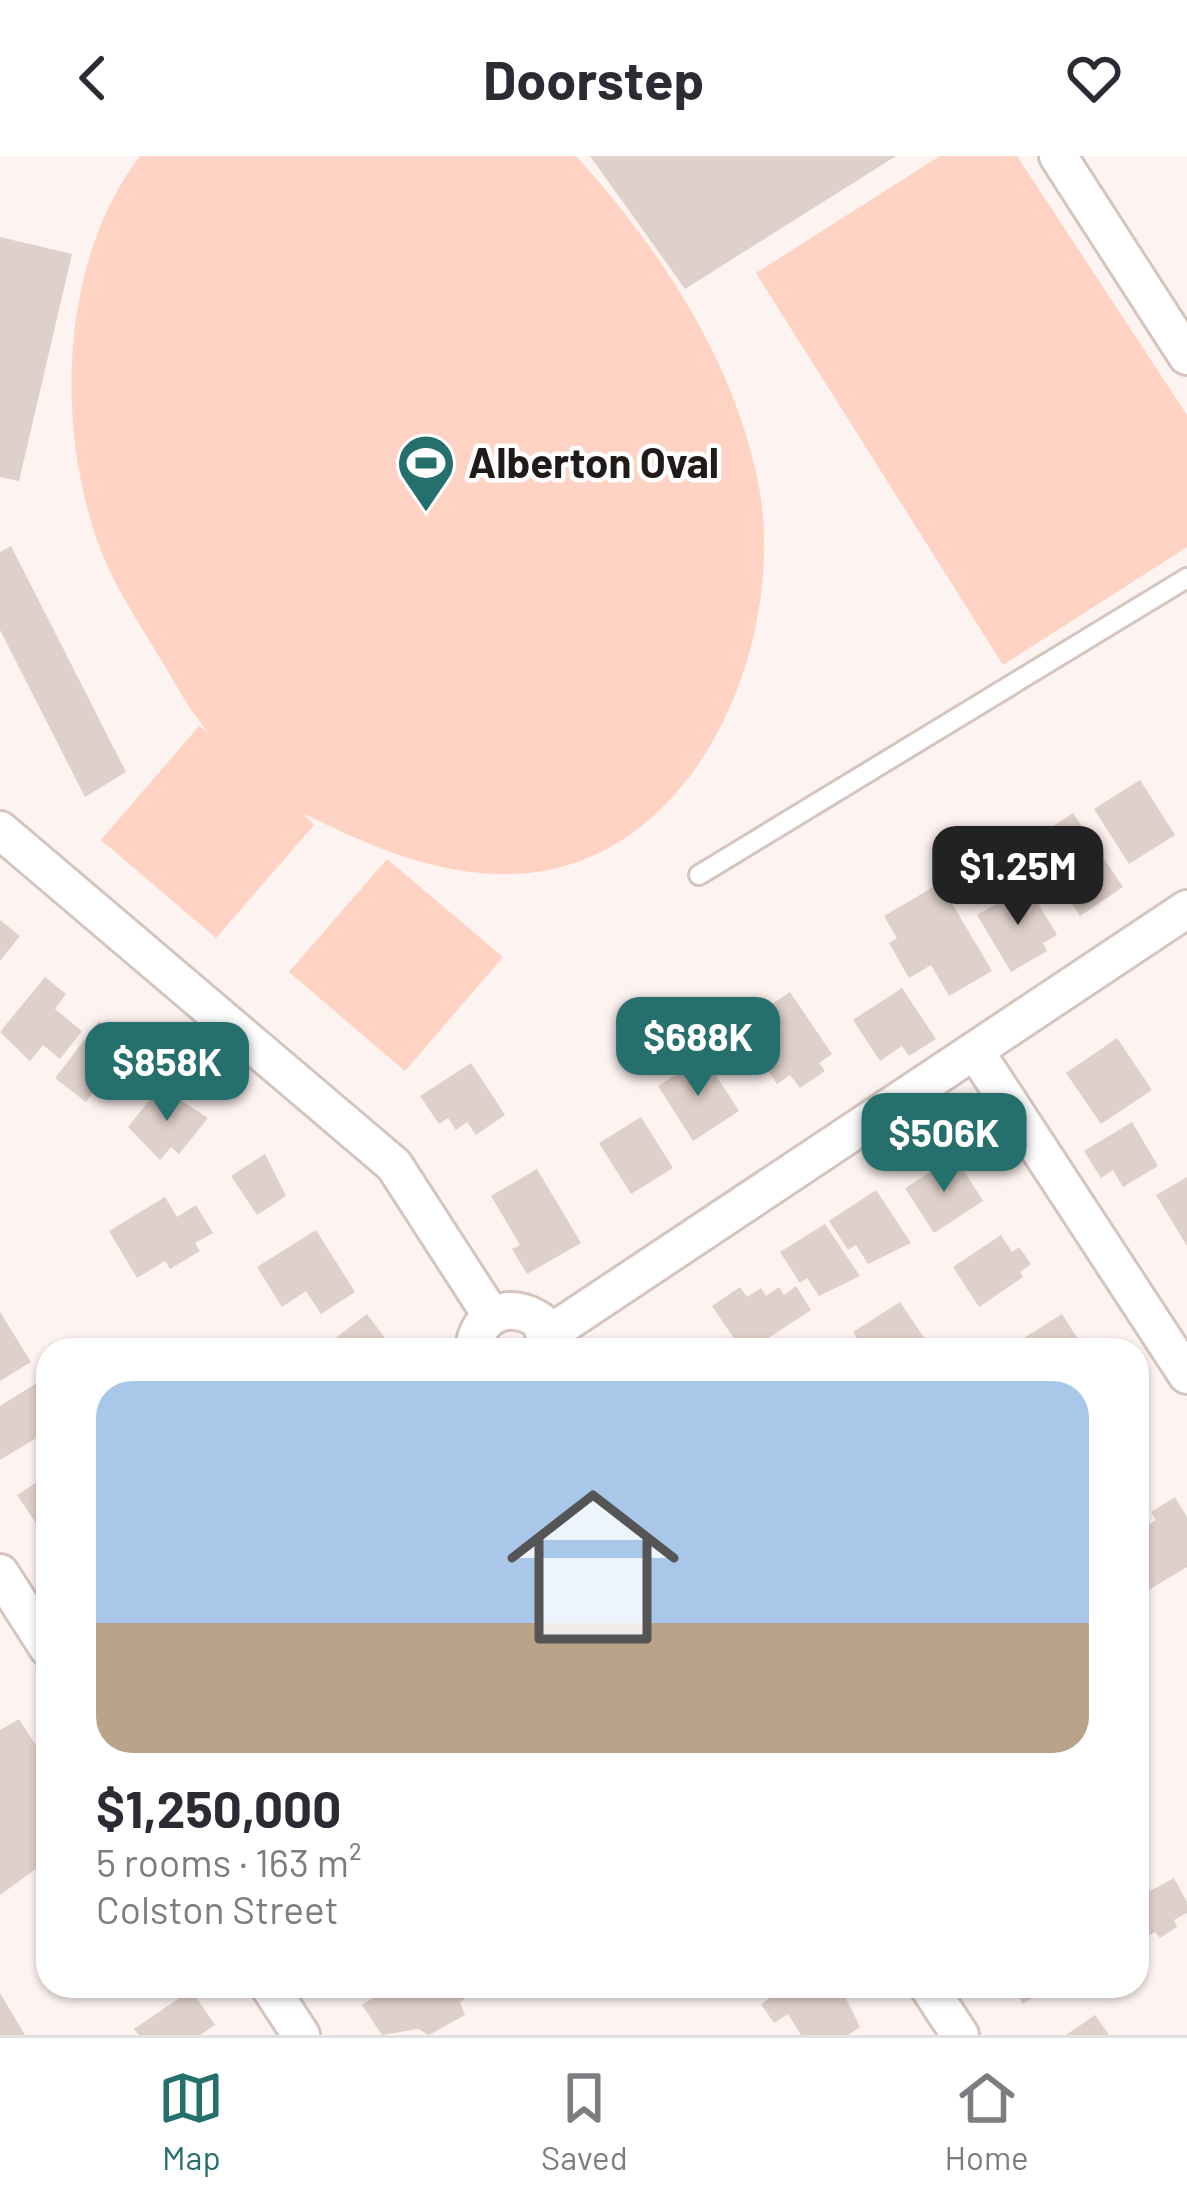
<!DOCTYPE html>
<html lang="en">
<head>
<meta charset="utf-8">
<style>
	body { margin:0; font-family:Barlow,sans-serif; background:#f2f2f3; color:#2b2b33; height:100vh; display:flex; flex-direction:column; font-size:45px; white-space:nowrap }
	* { box-sizing:border-box; margin:0 }
	p { font-size:39px; color:#7c7c81 }
	.icon { flex:none; width:66px; height:66px; fill:none; stroke:currentColor; stroke-width:2; stroke-linecap:round; stroke-linejoin:round }
	.map { position:relative; flex:1; overflow:hidden }
	.panel { position:absolute; left:36px; top:1182px; width:1113px; height:660px; display:flex; flex-direction:column; background:#fff; border-radius:36px; box-shadow:0 3px 9px #0004 }
	.panel>* { flex:none }
	.price { position:absolute; translate:-50% -102px; padding:0 27px; border-radius:24px; background:#256f6d; color:#fff; font-size:39px; line-height:78px; filter:drop-shadow(0 3px 6px #0008) }
	.price::after { content:''; position:absolute; left:50%; top:72px; width:36px; height:27px; margin-left:-18px; background:inherit; clip-path:polygon(0 0,100% 0,50% 100%) }
	.price.selected { background:#222; color:#fff }
	ul { padding:0; list-style:none }
	li { display:grid; align-content:center; gap:24px; height:636px; padding:0 60px }
	li span { display:grid; place-items:center; height:372px; border-radius:36px; color:#555 }
	li>.icon { margin-inline-start:auto }
	span .icon { width:216px; height:216px; fill:#fffc; stroke-width:1 }
	li b { font-size:51px }
	header { display:flex; justify-content:space-between; align-items:center; height:156px; padding:0 60px; background:#fff; font-size:54px; font-weight:700 }
	.tabs { display:flex; justify-content:space-around; align-items:center; height:168px; border-top:3px solid #e1e1e2; background:#fff; font-size:33px; color:#7c7c81 }
	.tabs a { display:grid; justify-items:center; gap:6px }
	.tabs .selected { color:#256f6d }
	.map>svg:first-child { display:block }
</style>
</head>
<body>
<header><svg class="icon" aria-label="back" viewBox="0 0 24 24"><path d="M15 5l-7 7 7 7"/></svg>Doorstep<svg class="icon" aria-label="heart" viewBox="0 0 24 24"><path d="M12 20l-8-8c-3-5 5-10 8-4 3-6 11-1 8 4z"/></svg></header>
<div class="map">
<svg width="1187" height="1879" viewBox="0 0 1187 1879">
	<rect width="100%" height="100%" fill="#fdf3f0"/>
	<g fill="#fed3c3">
		<path d="M140 0H576C657 89 732 201 757 321 792 480 697 715 510 718 434 719 369 690 303 657L314 669 216 782 101 684 199 570 208 576C189 554 174 525 158 499 138 465 116 433 101 395 55 274 59 106 140 0Z"/>
		<path d="M940 0H1017L1187 259V391L1003 509 756 117Z"/>
		<path d="M387 703 503 801 405 915 289 816Z"/>
	</g>
	<g fill="#e0d0ca">
		<path d="M590 0H896L685 133Z"/>
		<path d="M0 81 72 98 19 325 0 321Z"/>
		<path d="M11 390 126 616 85 641 0 474V396Z"/>
		<path d="M1140 624 1175 679 1129 708 1094 653Z"/>
		<path d="M1073 657 1123 731 1080 760 1031 685Z"/>
		<path d="M940 727 992 815 949 840 931 809 909 822 889 787 897 782 884 760Z"/>
		<path d="M1027 729 1057 779 1043 787 1047 795 1011 816 977 759Z"/>
		<path d="M0 764 20 780 0 805Z"/>
		<path d="M45 821 66 838 55 853 82 875 60 903 43 889 30 905 0 876Z"/>
		<path d="M902 832 936 883 909 900 902 890 880 905 853 864Z"/>
		<path d="M790 836 832 898 819 907 825 915 800 932 790 919 777 928 738 871Z"/>
		<path d="M99 865 121 882 107 901 125 915 107 937 98 930 86 946 55 922Z"/>
		<path d="M1117 882 1152 934 1101 968 1066 917Z"/>
		<path d="M704 901 739 955 693 985 658 930Z"/>
		<path d="M471 907 505 959 476 979 467 966 456 974 448 962 439 968 420 940Z"/>
		<path d="M160 931 208 962 179 998 171 991 160 1004 128 971Z"/>
		<path d="M641 961 673 1012 631 1038 599 987Z"/>
		<path d="M1132 966 1158 1010 1123 1031 1113 1014 1101 1022 1084 995Z"/>
		<path d="M265 998 286 1040 257 1059 231 1020Z"/>
		<path d="M955 1001 983 1045 934 1077 905 1032Z"/>
		<path d="M537 1013 581 1087 527 1118 512 1093 520 1089 491 1040Z"/>
		<path d="M1187 1021V1090L1156 1039Z"/>
		<path d="M876 1034 911 1087 868 1108 856 1089 848 1094 829 1065Z"/>
		<path d="M165 1041 177 1061 196 1049 213 1077 195 1087 200 1095 170 1113 165 1105 137 1122 109 1075Z"/>
		<path d="M825 1068 860 1120 819 1140 807 1122 800 1127 780 1096Z"/>
		<path d="M316 1074 355 1136 321 1158 306 1135 282 1151 257 1111Z"/>
		<path d="M1001 1079 1012 1096 1019 1091 1031 1108 1020 1116 1023 1121 979 1151 953 1111Z"/>
		<path d="M796 1130 811 1154 750 1194H742L712 1150 740 1131 747 1141 761 1132 766 1140 779 1131 784 1139Z"/>
		<path d="M900 1146 931 1192 865 1194 853 1176Z"/>
		<path d="M0 1156 31 1206 0 1225Z"/>
		<path d="M367 1158 394 1194H327L325 1190Z"/>
		<path d="M1062 1158 1085 1194H1005Z"/>
		<path d="M48 1220V1275L0 1304V1250Z"/>
		<path d="M48 1319V1377L44 1379 17 1339Z"/>
		<path d="M1175 1341 1187 1361V1411L1137 1441V1376L1156 1364 1151 1356Z"/>
		<path d="M19 1563 48 1608V1704L0 1739V1574Z"/>
		<path d="M1137 1716 1150 1735 1174 1722 1187 1746V1757L1174 1764 1177 1771 1160 1782 1155 1776 1137 1786Z"/>
		<path d="M391 1830H466L471 1838 460 1846 465 1859 429 1879 418 1873 382 1879 362 1849Z"/>
		<path d="M788 1830H840L860 1871 848 1879H801L788 1858 774 1867 761 1848Z"/>
		<path d="M1012 1830H1052L1023 1848Z"/>
		<path d="M191 1834 215 1869 200 1879H139L134 1873Z"/>
		<path d="M0 1837 25 1879H0Z"/>
		<path d="M1095 1859 1109 1879H1066Z"/>
	</g>
	<g fill="none" stroke-linecap="round" stroke-linejoin="round">
		<g stroke="#d4c5bf" stroke-width="24">
			<path id="service" d="M699 719 1187 422"/>
		</g>
		<g stroke="#d4c5bf" stroke-width="42">
			<g id="minor">
				<path d="M1058 0 1187 200"/>
				<path d="M0 674 394 1009 491 1159"/>
				<path d="M975 895 1187 1219"/>
				<path d="M549 1178 1187 753"/>
				<path d="M474 1194C477 1157 510 1144 540 1165L550 1194"/>
				<path d="M0 1417 48 1492"/>
				<path d="M269 1830 301 1879"/>
				<path d="M928 1830 960 1879"/>
			</g>
		</g>
		<use href="#service" stroke="#fff" stroke-width="18"/>
		<use href="#minor" stroke="#fff" stroke-width="36"/>
	</g>
	<defs>
		<g id="stadium-pin" transform="scale(3)"><path d="M0 17L-7.5 6A9.5 9.5 0 1 1 7.5 6Z" fill="#256f6d" stroke="#fff"/><path d="M0-5a6.5 5 0 1 0 0 10a6.5 5 0 1 0 0-10ZM-3.5-1.8h7v3.6h-7Z" fill="#fff"/></g>
	</defs>
	<g fill-rule="evenodd">
		<use href="#stadium-pin" x="426" y="307"/>
	</g>
	<g text-anchor="middle" stroke-width="9" stroke-linejoin="round" paint-order="stroke">
		<g font-size="42" font-weight="bold" fill="#201b19" stroke="#fff" text-anchor="start">
			<text x="468" y="322">Alberton Oval</text>
		</g>
	</g>
</svg>
<b class="price selected" style="left:1018px;top:772px">$1.25M</b>
<b class="price" style="left:698px;top:943px">$688K</b>
<b class="price" style="left:167px;top:968px">$858K</b>
<b class="price" style="left:944px;top:1039px">$506K</b>
<section class="panel">
<ul>
<li><span style="background:linear-gradient(#a9c7e8 65%,#b9a48a 0)"><svg class="icon" aria-label="home" viewBox="0 0 24 24"><path d="M3 11l9-7 9 7M6 9v11h12V9"/></svg></span><div><b>$1,250,000</b><p>5 rooms · 163 m²</p><p>Colston Street</p></div></li>
</ul>
</section>
</div>
<nav class="tabs">
<a class="selected"><svg class="icon" aria-label="map" viewBox="0 0 24 24"><path d="M3 6l6-2 6 2 6-2v14l-6 2-6-2-6 2zM9 4v14M15 6v14"/></svg>Map</a>
<a><svg class="icon" aria-label="saved" viewBox="0 0 24 24"><path d="M7 4h10v16l-5-4-5 4z"/></svg>Saved</a>
<a><svg class="icon" aria-label="home" viewBox="0 0 24 24"><path d="M3 11l9-7 9 7M6 9v11h12V9"/></svg>Home</a>
</nav>
</body>
</html>
